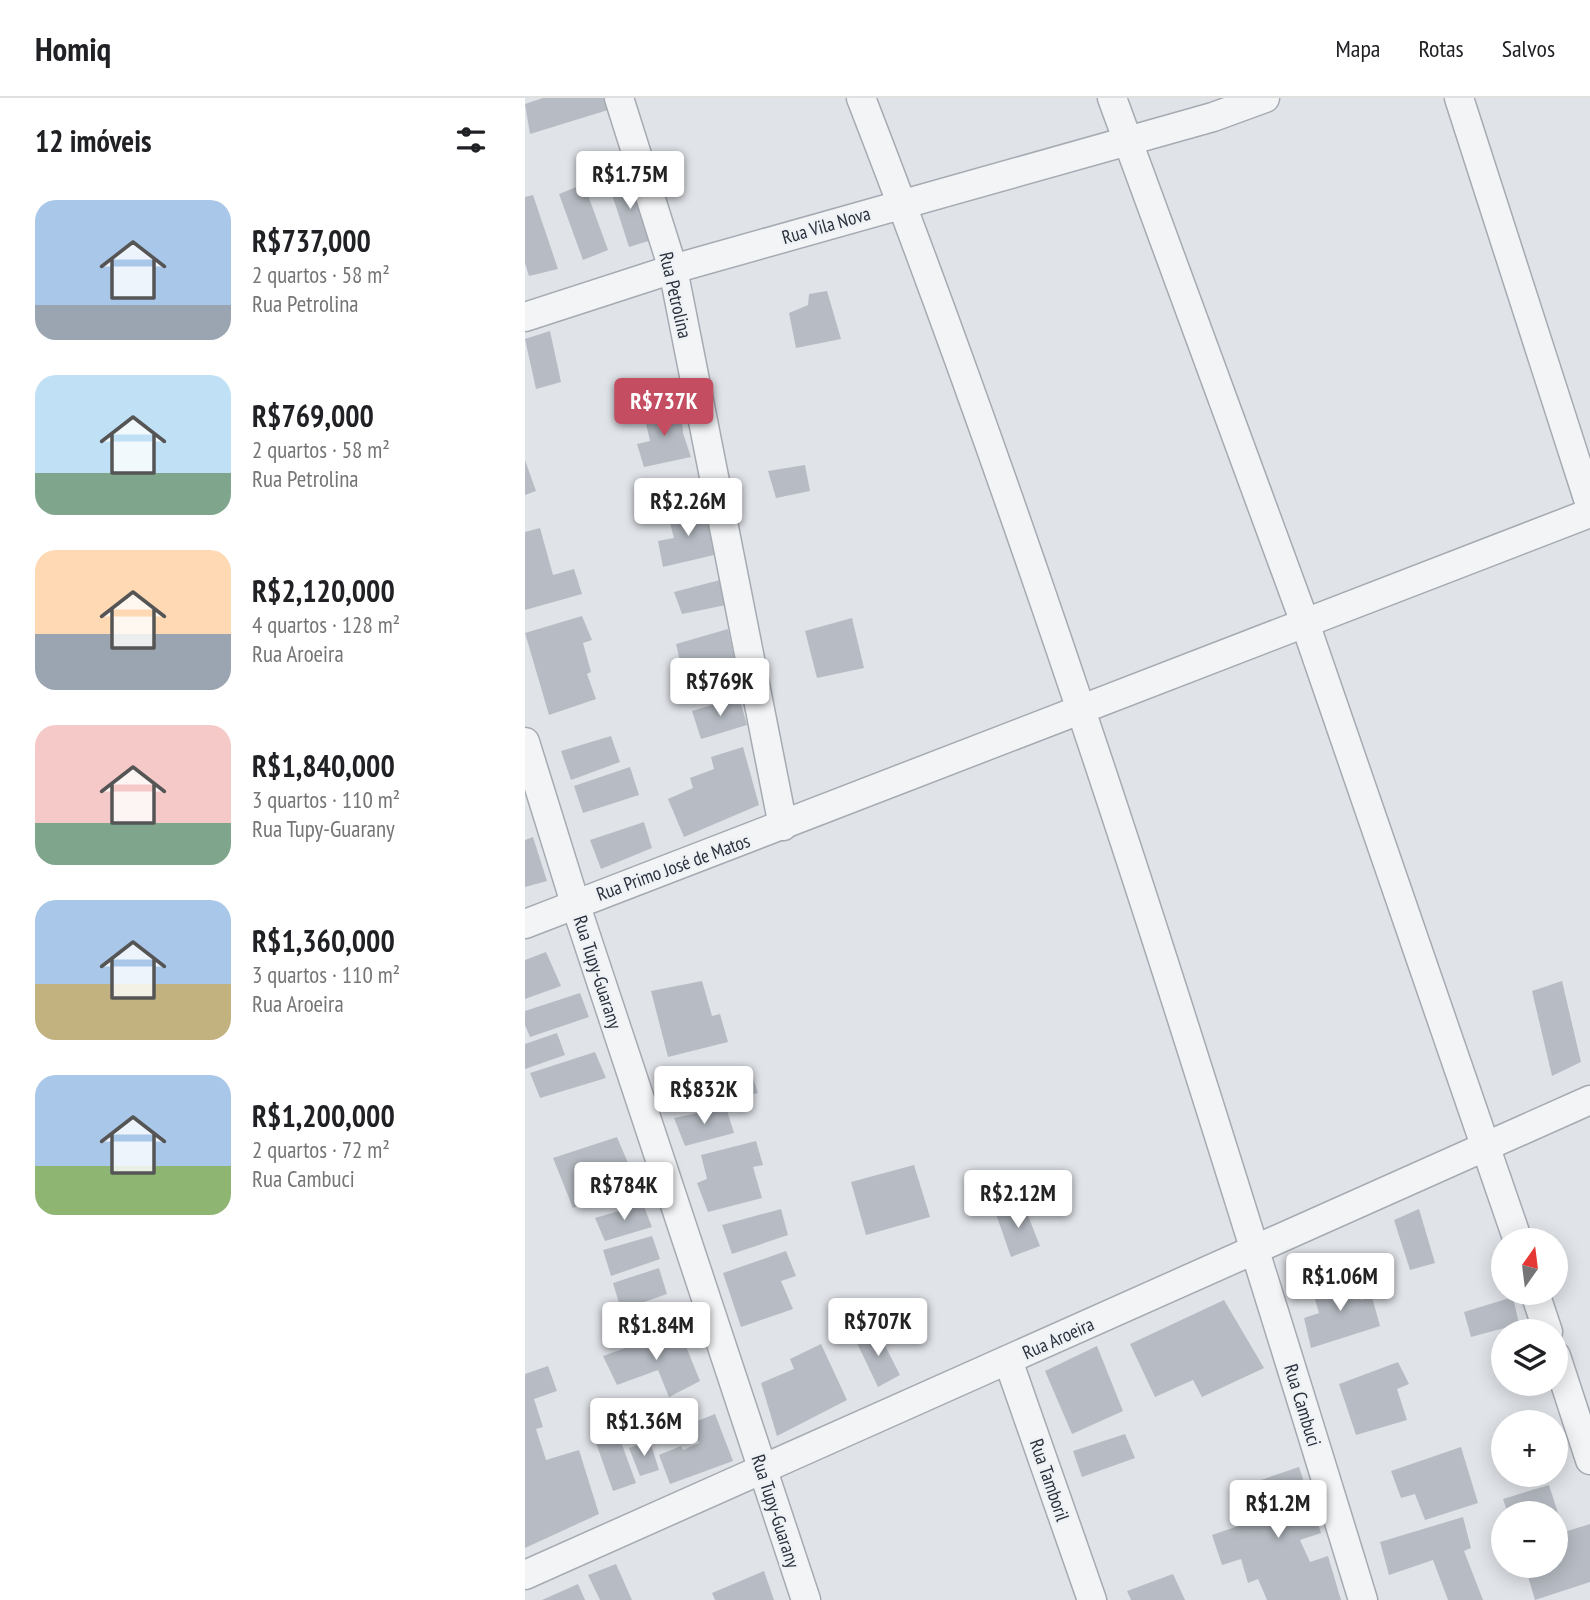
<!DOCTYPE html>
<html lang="pt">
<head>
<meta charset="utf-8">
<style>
	body { margin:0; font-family:"PT Sans Narrow",sans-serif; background:#f2f2f2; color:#202124; height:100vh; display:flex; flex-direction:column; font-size:26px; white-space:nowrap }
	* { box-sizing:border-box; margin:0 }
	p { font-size:23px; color:#757577 }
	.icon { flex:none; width:38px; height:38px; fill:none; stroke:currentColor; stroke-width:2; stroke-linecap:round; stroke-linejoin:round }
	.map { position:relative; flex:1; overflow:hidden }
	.side { display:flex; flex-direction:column; background:#fff; width:525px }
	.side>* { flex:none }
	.needle { width:46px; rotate:14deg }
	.buttons { position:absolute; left:966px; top:1130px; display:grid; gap:14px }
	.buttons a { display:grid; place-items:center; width:77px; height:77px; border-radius:50%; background:#fff; box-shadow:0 4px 18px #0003; font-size:35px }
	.price { position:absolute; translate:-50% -60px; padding:0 16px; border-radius:7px; background:#fff; color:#222; font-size:23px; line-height:46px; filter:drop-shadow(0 2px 4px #0008) }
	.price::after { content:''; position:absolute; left:50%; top:42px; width:21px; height:16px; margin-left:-10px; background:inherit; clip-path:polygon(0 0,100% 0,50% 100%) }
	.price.active { background:#c44d61; color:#fff }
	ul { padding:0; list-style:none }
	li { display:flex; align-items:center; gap:21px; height:175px; padding:0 35px }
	li span { display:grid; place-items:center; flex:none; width:196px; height:140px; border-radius:21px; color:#555 }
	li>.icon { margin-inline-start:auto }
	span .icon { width:84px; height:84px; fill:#fffc; stroke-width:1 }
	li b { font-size:30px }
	h2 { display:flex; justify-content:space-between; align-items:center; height:84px; padding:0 35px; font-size:30px }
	header { display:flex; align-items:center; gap:42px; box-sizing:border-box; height:98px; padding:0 35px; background:#fff; border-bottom:2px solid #e0e0e0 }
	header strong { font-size:33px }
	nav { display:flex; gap:38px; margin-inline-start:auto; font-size:24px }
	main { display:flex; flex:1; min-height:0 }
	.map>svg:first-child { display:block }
</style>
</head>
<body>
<header>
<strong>Homiq</strong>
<nav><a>Mapa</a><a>Rotas</a><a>Salvos</a></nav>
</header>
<main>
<section class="side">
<h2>12 imóveis<svg class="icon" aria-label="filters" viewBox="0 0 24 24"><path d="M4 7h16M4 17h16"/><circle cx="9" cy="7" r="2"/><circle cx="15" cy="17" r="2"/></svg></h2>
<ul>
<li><span style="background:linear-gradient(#a9c7e8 75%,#9aa5b1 0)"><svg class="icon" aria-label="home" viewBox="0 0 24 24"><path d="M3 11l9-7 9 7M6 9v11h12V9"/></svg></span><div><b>R$737,000</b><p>2 quartos · 58 m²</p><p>Rua Petrolina</p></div></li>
<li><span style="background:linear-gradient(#bfe0f5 70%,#7fa58c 0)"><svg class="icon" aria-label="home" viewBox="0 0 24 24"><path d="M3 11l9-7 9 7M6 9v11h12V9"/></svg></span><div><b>R$769,000</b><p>2 quartos · 58 m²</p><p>Rua Petrolina</p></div></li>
<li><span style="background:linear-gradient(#ffd9b3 60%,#9aa5b1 0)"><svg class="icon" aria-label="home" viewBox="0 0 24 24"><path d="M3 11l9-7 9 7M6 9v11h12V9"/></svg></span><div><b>R$2,120,000</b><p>4 quartos · 128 m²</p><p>Rua Aroeira</p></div></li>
<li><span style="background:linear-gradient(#f6c9c9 70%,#7fa58c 0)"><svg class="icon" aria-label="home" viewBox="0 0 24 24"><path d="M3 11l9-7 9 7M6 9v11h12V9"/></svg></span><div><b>R$1,840,000</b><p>3 quartos · 110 m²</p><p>Rua Tupy-Guarany</p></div></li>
<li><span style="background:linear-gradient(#a9c7e8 60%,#c2b280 0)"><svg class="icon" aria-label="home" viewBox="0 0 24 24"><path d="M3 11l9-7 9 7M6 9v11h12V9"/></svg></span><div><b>R$1,360,000</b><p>3 quartos · 110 m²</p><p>Rua Aroeira</p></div></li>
<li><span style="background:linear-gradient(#a9c7e8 65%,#8fb573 0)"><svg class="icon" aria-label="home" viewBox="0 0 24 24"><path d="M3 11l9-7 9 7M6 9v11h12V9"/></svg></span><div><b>R$1,200,000</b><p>2 quartos · 72 m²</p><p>Rua Cambuci</p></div></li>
</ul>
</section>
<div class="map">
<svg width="1065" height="1502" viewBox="0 0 1065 1502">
	<rect width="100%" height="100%" fill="#e0e3e8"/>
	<g fill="#b7bcc4">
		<path d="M18 0H79L83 12 5 36 0 6Z"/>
		<path d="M107 78 127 142 104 149 83 84Z"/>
		<path d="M59 86 83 152 58 162 34 96Z"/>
		<path d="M8 97 33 171 4 178 0 165V99Z"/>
		<path d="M302 193 316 241 271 250 264 215 283 207 284 196Z"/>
		<path d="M25 233 36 284 11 291 0 241Z"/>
		<path d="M156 309 158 335 166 359 119 369 112 346 125 343 119 317Z"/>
		<path d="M0 362 11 393 0 397Z"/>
		<path d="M280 367 285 393 251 400 243 373Z"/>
		<path d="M183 408 189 457 138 469 133 443 149 440 143 418Z"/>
		<path d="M15 430 28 477 49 471 57 496 0 512V434Z"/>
		<path d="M195 482 201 507 157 516 149 494Z"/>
		<path d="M57 518 67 542 58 545 66 574 62 576 71 601 24 617 0 535Z"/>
		<path d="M327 520 339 570 292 580 280 533Z"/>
		<path d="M203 531 214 582 175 592 168 569 157 572 151 546Z"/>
		<path d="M214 599 222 627 176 641 167 613Z"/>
		<path d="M86 638 95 664 46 682 36 653Z"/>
		<path d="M218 649 234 707 159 739 143 701 168 690 165 680 189 671 186 659Z"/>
		<path d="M105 669 114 697 58 715 49 688Z"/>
		<path d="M119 724 127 750 76 771 65 742Z"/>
		<path d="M8 739 22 783 0 789V742Z"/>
		<path d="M21 854 36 888 0 901V862Z"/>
		<path d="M177 883 187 918 195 916 203 944 143 959 126 893Z"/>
		<path d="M1037 883 1056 964 1027 978 1007 893Z"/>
		<path d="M55 895 64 919 5 939 0 927V913Z"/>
		<path d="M32 935 40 957 0 971V946Z"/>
		<path d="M70 954 81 980 15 1000 5 975Z"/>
		<path d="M225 971 233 995 175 1011 170 983Z"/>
		<path d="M201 1009 209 1035 160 1048 149 1020Z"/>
		<path d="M92 1039 112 1086 48 1110 28 1060Z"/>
		<path d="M231 1043 238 1067 228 1069 237 1100 183 1114 172 1085 182 1081 176 1057Z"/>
		<path d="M389 1067 405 1119 341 1137 326 1084Z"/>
		<path d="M498 1105 515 1148 486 1159 471 1116Z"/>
		<path d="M118 1106 127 1129 80 1143 70 1120Z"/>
		<path d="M256 1111 263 1137 207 1156 197 1127Z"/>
		<path d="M894 1111 910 1165 885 1172 869 1122Z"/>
		<path d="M127 1138 135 1161 86 1178 78 1152Z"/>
		<path d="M261 1153 271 1178 256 1183 268 1211 216 1229 198 1175Z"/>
		<path d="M134 1170 142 1196 96 1212 88 1185Z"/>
		<path d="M831 1179 836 1202 847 1199 855 1228 786 1250 779 1220 794 1215 787 1191Z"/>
		<path d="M988 1199 994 1226 946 1239 939 1214Z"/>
		<path d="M699 1202 739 1270 677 1299 668 1282 630 1299 605 1246Z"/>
		<path d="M154 1231 175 1283 144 1299 133 1272 92 1287 78 1258Z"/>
		<path d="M352 1232 375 1277 353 1289 331 1243Z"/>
		<path d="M296 1246 322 1302 252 1338 236 1285 269 1271 265 1261Z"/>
		<path d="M572 1248 598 1313 547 1336 520 1273Z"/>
		<path d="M873 1264 884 1286 872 1291 882 1322 831 1337 814 1286Z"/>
		<path d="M23 1268 32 1293 9 1301 18 1329 11 1331 21 1362 54 1352 74 1416 0 1450V1276Z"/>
		<path d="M190 1316 208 1363 145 1386 134 1357 156 1348 158 1352 174 1345 167 1325Z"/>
		<path d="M92 1333 111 1385 88 1393 70 1342Z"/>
		<path d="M600 1336 610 1360 557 1379 548 1353Z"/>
		<path d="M125 1343 134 1372 115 1378 104 1350Z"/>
		<path d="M936 1349 953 1405 900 1422 890 1396 876 1400 866 1373Z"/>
		<path d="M774 1369 796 1435 775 1442 785 1464 803 1458 816 1502H742L733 1481 723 1485 716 1461 697 1467 687 1437 719 1426 706 1392Z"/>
		<path d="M1024 1387 1039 1434 1065 1426V1484L1010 1502 1000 1468H1031V1416H983L978 1401Z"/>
		<path d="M938 1419 946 1450 939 1453 958 1502H923L908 1462 864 1477 855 1444Z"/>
		<path d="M91 1466 107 1502H75L63 1477Z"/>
		<path d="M239 1473 249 1502H190L187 1495Z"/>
		<path d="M648 1476 660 1502H606L602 1493Z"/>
		<path d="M53 1486 60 1502H17Z"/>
	</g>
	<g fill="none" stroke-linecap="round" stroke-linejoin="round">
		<g stroke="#a6aab2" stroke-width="31">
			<g id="street">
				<path d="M94 0 148 171 258 728"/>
				<path d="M336 0C527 492 683 997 838 1502"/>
				<path d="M587 0 780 525 993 1143"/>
				<path d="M934 0 1065 407"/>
				<path d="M0 219 148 171 688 19 740 0"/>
				<path d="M0 644 50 805 281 1502"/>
				<path d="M0 826 1065 415"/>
				<path d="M1010 1195 1023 1234"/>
				<path d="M1031 1258 1065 1362"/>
				<path d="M483 1262 567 1502"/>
				<path d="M0 1477 1065 1002"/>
			</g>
		</g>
		<use href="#street" stroke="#f2f4f6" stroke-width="28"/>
	</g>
	<g text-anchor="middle" stroke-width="5" stroke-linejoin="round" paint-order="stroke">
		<g font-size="19" fill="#2a313e" stroke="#eff2f5">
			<text transform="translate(301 127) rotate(-16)" y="7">Rua Vila Nova</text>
			<text transform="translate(151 197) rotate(77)" y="7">Rua Petrolina</text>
			<text transform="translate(148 769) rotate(-20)" y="7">Rua Primo José de Matos</text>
			<text transform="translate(73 874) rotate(72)" y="7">Rua Tupy-Guarany</text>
			<text transform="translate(533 1240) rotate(-24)" y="7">Rua Aroeira</text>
			<text transform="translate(778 1307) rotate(73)" y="7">Rua Cambuci</text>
			<text transform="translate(525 1382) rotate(71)" y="7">Rua Tamboril</text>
			<text transform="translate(251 1413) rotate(72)" y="7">Rua Tupy-Guarany</text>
		</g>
	</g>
</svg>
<div class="buttons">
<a><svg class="needle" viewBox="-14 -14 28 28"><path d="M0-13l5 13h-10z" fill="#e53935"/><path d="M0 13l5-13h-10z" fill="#757577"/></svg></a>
<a><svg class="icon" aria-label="layers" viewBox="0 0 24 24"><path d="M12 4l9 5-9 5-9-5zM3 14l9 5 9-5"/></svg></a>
<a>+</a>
<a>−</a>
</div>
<b class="price" style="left:105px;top:113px">R$1.75M</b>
<b class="price active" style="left:139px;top:340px">R$737K</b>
<b class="price" style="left:163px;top:440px">R$2.26M</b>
<b class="price" style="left:195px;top:620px">R$769K</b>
<b class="price" style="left:179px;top:1028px">R$832K</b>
<b class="price" style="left:99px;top:1124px">R$784K</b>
<b class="price" style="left:493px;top:1132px">R$2.12M</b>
<b class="price" style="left:815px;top:1215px">R$1.06M</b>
<b class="price" style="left:353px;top:1260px">R$707K</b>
<b class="price" style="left:131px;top:1264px">R$1.84M</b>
<b class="price" style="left:119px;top:1360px">R$1.36M</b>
<b class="price" style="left:753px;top:1442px">R$1.2M</b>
</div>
</main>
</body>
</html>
